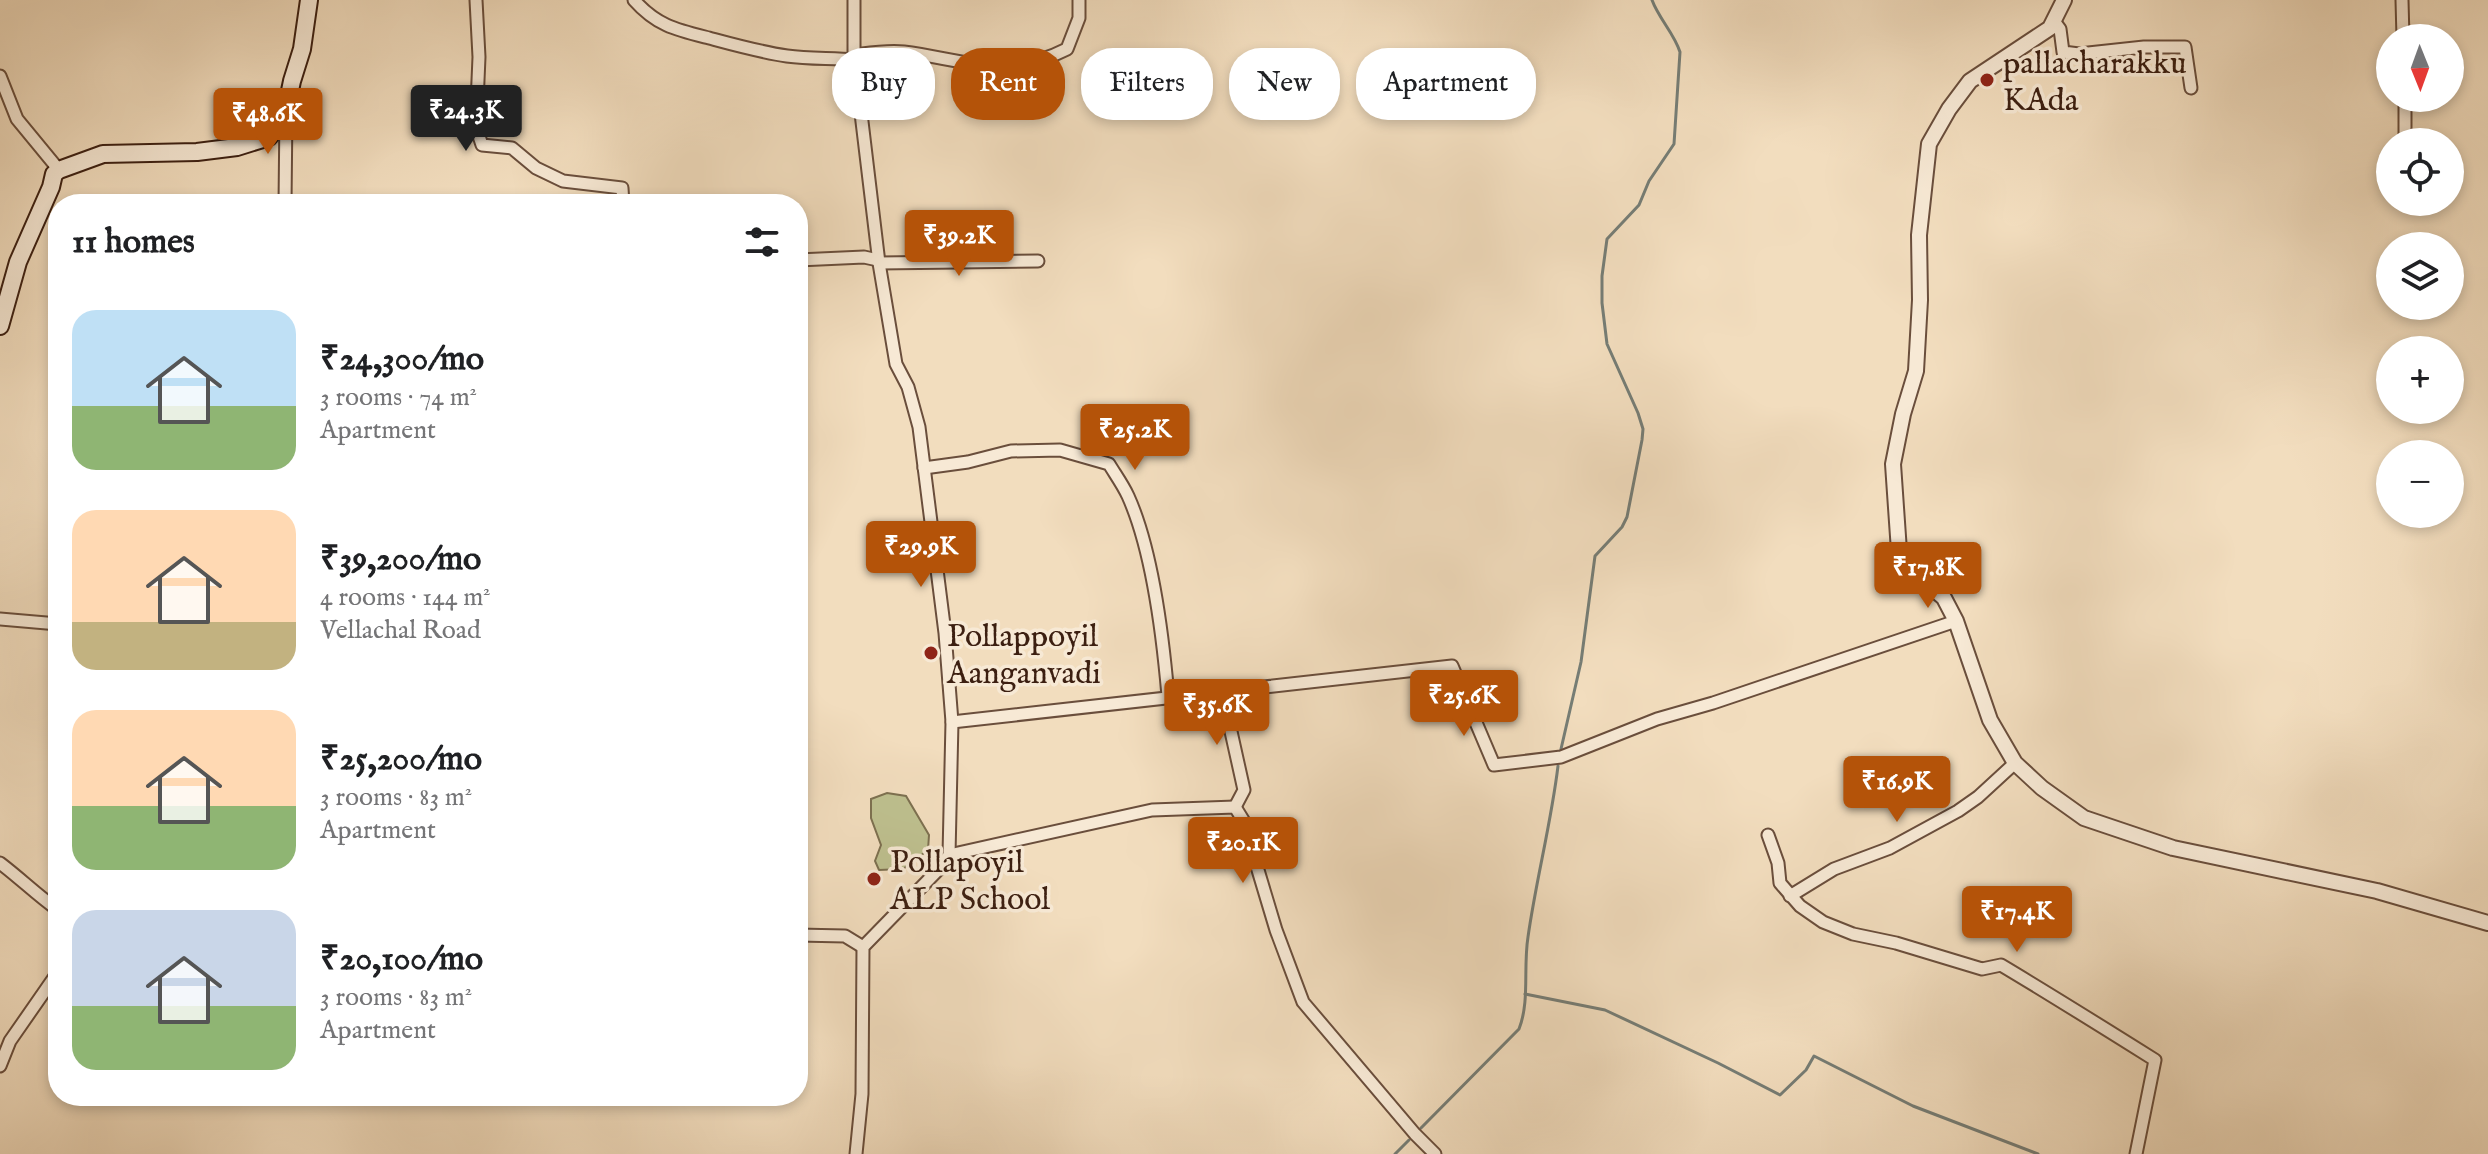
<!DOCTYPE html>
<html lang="en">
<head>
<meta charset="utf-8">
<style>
	body { margin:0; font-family:"IM FELL English",serif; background:#f2f2f2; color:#202124; height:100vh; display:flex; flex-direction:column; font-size:30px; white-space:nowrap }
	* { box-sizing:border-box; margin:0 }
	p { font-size:26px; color:#757577 }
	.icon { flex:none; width:44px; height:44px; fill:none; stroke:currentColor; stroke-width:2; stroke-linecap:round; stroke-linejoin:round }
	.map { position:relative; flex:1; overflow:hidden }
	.panel { position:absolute; left:48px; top:194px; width:760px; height:912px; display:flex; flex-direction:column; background:#fff; border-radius:32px; box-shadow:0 4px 12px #0003 }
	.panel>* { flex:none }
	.guide { position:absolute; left:832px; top:48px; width:760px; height:72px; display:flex; gap:16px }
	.needle { width:52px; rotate:179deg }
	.controls { position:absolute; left:2376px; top:24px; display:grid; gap:16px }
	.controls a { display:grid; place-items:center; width:88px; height:88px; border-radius:50%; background:#fff; box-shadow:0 4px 12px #0003; font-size:40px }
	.price { position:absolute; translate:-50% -68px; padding:0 18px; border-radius:8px; background:#b45309; color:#fff; font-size:26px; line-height:52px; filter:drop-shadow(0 2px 4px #0008) }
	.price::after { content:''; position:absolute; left:50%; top:48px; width:24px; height:18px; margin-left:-12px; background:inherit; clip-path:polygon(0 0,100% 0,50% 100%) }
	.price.active { background:#222; color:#fff }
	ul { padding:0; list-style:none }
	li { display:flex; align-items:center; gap:24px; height:200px; padding:0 24px }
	li span { display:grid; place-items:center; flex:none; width:224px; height:160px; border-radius:24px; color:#555 }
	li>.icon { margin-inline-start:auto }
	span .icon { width:96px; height:96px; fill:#fffc; stroke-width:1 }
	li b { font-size:34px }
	h2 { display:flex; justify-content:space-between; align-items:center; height:96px; padding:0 24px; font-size:34px }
	.chip { padding:0 28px; border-radius:32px; background:#fff; box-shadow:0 4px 12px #0003; font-size:28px; line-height:72px }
	.chip.active { background:#b45309; color:#fff }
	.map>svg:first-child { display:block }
</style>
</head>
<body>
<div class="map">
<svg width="2488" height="1154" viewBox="0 0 2488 1154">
	<rect width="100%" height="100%" fill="#f2ddbe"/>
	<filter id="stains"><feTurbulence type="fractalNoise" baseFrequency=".0025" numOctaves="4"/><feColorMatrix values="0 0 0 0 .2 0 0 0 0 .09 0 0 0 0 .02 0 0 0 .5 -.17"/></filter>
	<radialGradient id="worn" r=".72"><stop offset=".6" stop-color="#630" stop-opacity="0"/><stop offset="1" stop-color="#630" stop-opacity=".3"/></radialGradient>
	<path fill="#bec08f" stroke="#7d7050" stroke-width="2" d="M887 793 906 796 929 835 928 850 903 869 879 870 875 861 881 845 871 818V799Z"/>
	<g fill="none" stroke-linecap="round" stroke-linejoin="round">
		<g stroke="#767d75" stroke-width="3">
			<path d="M1561 749 1581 662 1595 556 1622 527 1627 517 1642 440 1643 429 1638 413 1607 344 1602 303V276L1607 239 1639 205 1649 181 1674 144 1680 52C1674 33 1659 19 1652 0"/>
			<path d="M1525 994 1605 1010 1718 1063 1780 1095 1806 1070 1814 1056 1913 1106 2038 1154"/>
			<path d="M1421 1128 1519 1029C1530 1001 1523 968 1528 937 1536 880 1551 824 1558 766"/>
			<path d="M1395 1154 1409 1140"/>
		</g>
		<g stroke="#6a4e3c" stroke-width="15">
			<g id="minor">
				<path d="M476 0 479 57 476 127 482 145 512 148 536 168 563 181 622 188 623 204"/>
				<path d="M634 0C657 26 677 30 709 38 735 45 760 52 787 56 809 59 832 58 855 60"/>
				<path d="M854 0V55L879 263 896 364 908 387 919 427 945 633 952 722 949 855 942 866 863 947 862 1094 856 1154"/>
				<path d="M2402 0 2403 38"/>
				<path d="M2054 21 2060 29 2063 52 2079 54 2144 47H2185L2191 88"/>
				<path d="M854 55C870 53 888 50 904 52 966 60 1006 80 1067 49L1079 18V0"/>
				<path d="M0 76 17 119 59 170"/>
				<path d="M2405 98V142"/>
				<path d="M285 204 286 110"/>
				<path d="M798 260 864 257 878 260"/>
				<path d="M879 263 1038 261"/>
				<path d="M924 468 968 462 1011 451 1060 450 1109 464C1115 474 1123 485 1128 496 1152 549 1163 638 1168 696"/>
				<path d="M0 619 58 624"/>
				<path d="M1222 691 1244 790 1235 807"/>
				<path d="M952 722 1452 666 1494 765 1561 757 1657 719 1713 703 1956 621"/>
				<path d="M1768 835 1778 863 1780 883 1800 906 1823 922 1853 934 1896 943 1982 969 2001 965C2053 996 2104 1028 2155 1060L2136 1154"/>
				<path d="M949 855 1152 810 1235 807 1243 820 1276 930 1303 1002 1415 1134 1435 1154"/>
				<path d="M0 863C21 879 37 895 58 910"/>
				<path d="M1790 896 1834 869 1890 848 1958 811 1978 797 2015 763"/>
				<path d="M798 935 845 936 863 947"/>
				<path d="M0 1066 10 1041 58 972"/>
			</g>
		</g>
		<g stroke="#6a4e3c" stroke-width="18">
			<path id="tertiary" d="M2064 0 2050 28 1970 81 1949 109 1929 144 1919 235 1920 300 1916 371 1903 414 1893 464 1899 551 1918 576 1944 598 1956 621 1990 720 2015 763 2042 788 2084 818 2173 848 2377 891 2488 923"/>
		</g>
		<g stroke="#3c1f11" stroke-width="20">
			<path id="secondary" d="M0 326 18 262 51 187 54 174 59 170 103 154 197 152 237 147 269 137 286 110 292 81 302 49 309 0"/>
		</g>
		<use href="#minor" stroke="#f7e9d5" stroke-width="11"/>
		<use href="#tertiary" stroke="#f7e9d5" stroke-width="14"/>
		<use href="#secondary" stroke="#f7e9d5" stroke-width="16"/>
	</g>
	<g fill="#8f2418" stroke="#f7e9d5" stroke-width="3">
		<circle cx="1987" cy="80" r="8"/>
		<circle cx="931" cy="653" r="8"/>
		<circle cx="874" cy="879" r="8"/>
	</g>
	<g text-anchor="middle" stroke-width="7" stroke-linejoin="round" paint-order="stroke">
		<g font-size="32" fill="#3c1f11" stroke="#f7e9d5" text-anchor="start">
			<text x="2003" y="73">pallacharakku<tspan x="2003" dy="37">KAda</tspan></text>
			<text x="947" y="646">Pollappoyil<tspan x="947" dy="37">Aanganvadi</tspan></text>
			<text x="890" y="872">Pollapoyil<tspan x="890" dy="37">ALP School</tspan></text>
		</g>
	</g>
	<rect width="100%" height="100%" filter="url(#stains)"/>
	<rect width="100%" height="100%" fill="url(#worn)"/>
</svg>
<div class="controls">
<a><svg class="needle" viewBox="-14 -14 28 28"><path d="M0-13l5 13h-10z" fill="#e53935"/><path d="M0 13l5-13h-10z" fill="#757577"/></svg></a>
<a><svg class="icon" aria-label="locate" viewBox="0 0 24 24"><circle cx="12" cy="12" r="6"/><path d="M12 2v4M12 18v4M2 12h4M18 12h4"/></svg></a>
<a><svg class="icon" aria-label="layers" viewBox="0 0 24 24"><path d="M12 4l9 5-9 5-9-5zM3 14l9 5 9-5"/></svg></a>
<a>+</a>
<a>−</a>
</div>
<b class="price active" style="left:466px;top:153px">₹24.3K</b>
<b class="price" style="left:268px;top:156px">₹48.6K</b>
<b class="price" style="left:959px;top:278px">₹39.2K</b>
<b class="price" style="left:1135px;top:472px">₹25.2K</b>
<b class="price" style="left:921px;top:589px">₹29.9K</b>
<b class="price" style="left:1928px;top:610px">₹17.8K</b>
<b class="price" style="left:1464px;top:738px">₹25.6K</b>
<b class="price" style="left:1217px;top:747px">₹35.6K</b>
<b class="price" style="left:1897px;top:824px">₹16.9K</b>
<b class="price" style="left:1243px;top:885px">₹20.1K</b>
<b class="price" style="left:2017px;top:954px">₹17.4K</b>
<div class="guide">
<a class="chip">Buy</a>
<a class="chip active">Rent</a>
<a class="chip">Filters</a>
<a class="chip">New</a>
<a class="chip">Apartment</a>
</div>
<section class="panel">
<h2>11 homes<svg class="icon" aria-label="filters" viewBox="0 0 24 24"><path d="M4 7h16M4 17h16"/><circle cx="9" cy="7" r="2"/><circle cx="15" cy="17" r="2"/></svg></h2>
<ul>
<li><span style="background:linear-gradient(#bfe0f5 60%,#8fb573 0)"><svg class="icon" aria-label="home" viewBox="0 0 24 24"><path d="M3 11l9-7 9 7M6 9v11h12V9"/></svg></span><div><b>₹24,300/mo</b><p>3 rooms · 74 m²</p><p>Apartment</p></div></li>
<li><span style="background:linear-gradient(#ffd9b3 70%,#c2b280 0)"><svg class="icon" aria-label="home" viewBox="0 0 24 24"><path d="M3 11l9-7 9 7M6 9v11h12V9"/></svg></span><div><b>₹39,200/mo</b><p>4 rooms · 144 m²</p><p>Vellachal Road</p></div></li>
<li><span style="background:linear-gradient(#ffd9b3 60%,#8fb573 0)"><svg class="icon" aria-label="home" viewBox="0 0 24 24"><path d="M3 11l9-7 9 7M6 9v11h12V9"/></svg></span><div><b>₹25,200/mo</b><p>3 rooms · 83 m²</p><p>Apartment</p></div></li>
<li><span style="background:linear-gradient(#c9d6e8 60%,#8fb573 0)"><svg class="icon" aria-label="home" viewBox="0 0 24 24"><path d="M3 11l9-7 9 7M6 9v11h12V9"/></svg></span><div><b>₹20,100/mo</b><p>3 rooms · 83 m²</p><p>Apartment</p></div></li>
</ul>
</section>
</div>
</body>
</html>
